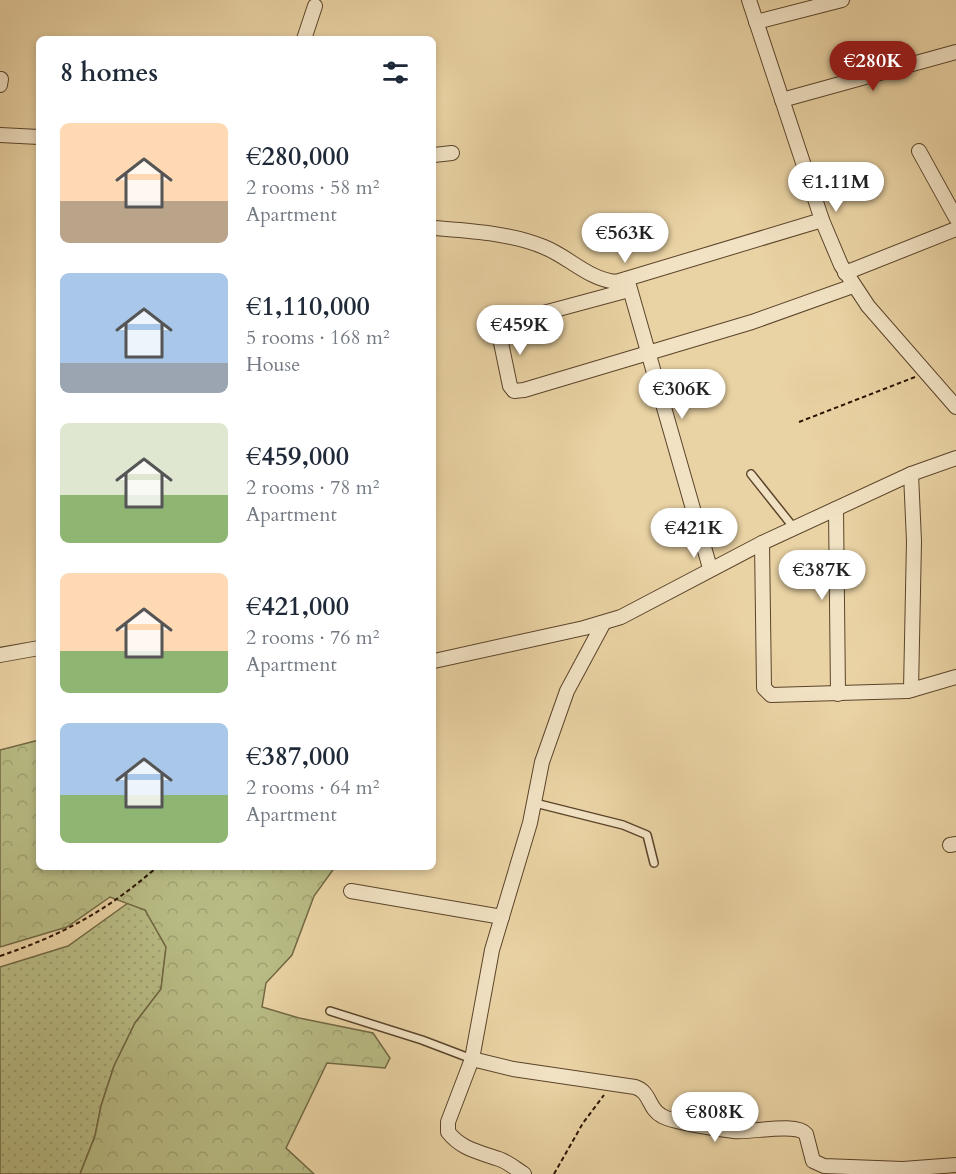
<!DOCTYPE html>
<html lang="en">
<head>
<meta charset="utf-8">
<style>
	body { margin:0; font-family:Cardo,serif; background:#f2f2f3; color:#1f2937; height:100vh; display:flex; flex-direction:column; font-size:22px; white-space:nowrap }
	* { box-sizing:border-box; margin:0 }
	p { font-size:20px; color:#747a83 }
	.icon { flex:none; width:33px; height:33px; fill:none; stroke:currentColor; stroke-width:2; stroke-linecap:round; stroke-linejoin:round }
	.map { position:relative; flex:1; overflow:hidden }
	.side { position:absolute; left:36px; top:36px; width:400px; height:834px; display:flex; flex-direction:column; background:#fff; border-radius:9px; box-shadow:0 3px 9px #0003 }
	.side>* { flex:none }
	.price { position:absolute; translate:-50% -51px; padding:0 14px; border-radius:21px; background:#fff; color:#222; font-size:20px; line-height:39px; filter:drop-shadow(0 2px 3px #0008) }
	.price::after { content:''; position:absolute; left:50%; top:36px; width:18px; height:14px; margin-left:-9px; background:inherit; clip-path:polygon(0 0,100% 0,50% 100%) }
	.price.active { background:#8f2418; color:#fff }
	ul { padding:0; list-style:none }
	li { display:flex; align-items:center; gap:18px; height:150px; padding:0 24px }
	li span { display:grid; place-items:center; flex:none; width:168px; height:120px; border-radius:9px; color:#555 }
	li>.icon { margin-inline-start:auto }
	span .icon { width:72px; height:72px; fill:#fffc; stroke-width:1 }
	li b { font-size:26px }
	h2 { display:flex; justify-content:space-between; align-items:center; height:72px; padding:0 24px; font-size:26px }
	.map>svg:first-child { display:block }
</style>
</head>
<body>
<div class="map">
<svg width="956" height="1174" viewBox="0 0 956 1174">
	<defs>
		<pattern id="green-dots" width="8" height="8" patternUnits="userSpaceOnUse" patternTransform="scale(1.5)"><rect width="8" height="8" fill="#b8bb84"/><path d="M2 2h.1M6 6h.1" fill="none" stroke="#9ea070" stroke-width="1.8" stroke-linecap="round"/></pattern>
		<pattern id="forest-crowns" width="20" height="18" patternUnits="userSpaceOnUse" patternTransform="scale(1.5)"><rect width="20" height="18" fill="#b8bb84"/><path d="M2 6a3 3 0 1 1 6 0M12 15a3 3 0 1 1 6 0" fill="none" stroke="#9ea070"/></pattern>
	</defs>
	<rect width="100%" height="100%" fill="#e9d2a3"/>
	<filter id="stains"><feTurbulence type="fractalNoise" baseFrequency=".00333" numOctaves="4"/><feColorMatrix values="0 0 0 0 .2 0 0 0 0 .09 0 0 0 0 .02 0 0 0 .5 -.17"/></filter>
	<radialGradient id="worn" r=".72"><stop offset=".6" stop-color="#630" stop-opacity="0"/><stop offset="1" stop-color="#630" stop-opacity=".3"/></radialGradient>
	<path fill="url(#green-dots)" stroke="#726843" stroke-width="1.5" d="M128 903 145 910 166 947 161 989 135 1023 114 1066 101 1106 95 1136 80 1174H0V967L68 946Z"/>
	<path fill="url(#forest-crowns)" stroke="#726843" stroke-width="1.5" d="M39 740V867H335L314 896 292 955 266 983 262 1007 299 1018 373 1033 390 1058 385 1068 327 1063 286 1148 314 1174H80L95 1136 101 1106 114 1066 135 1023 161 989 166 947 145 910 110 897 67 927 0 947V750Z"/>
	<g fill="none" stroke-linecap="round" stroke-linejoin="round">
		<g stroke="#5b442a" stroke-width="10">
			<g id="service">
				<path d="M751 474 794 528"/>
				<path d="M535 803 623 825 647 835 654 863"/>
				<path d="M330 1011 422 1040 472 1059"/>
			</g>
		</g>
		<g stroke="#5b442a" stroke-width="16">
			<g id="minor">
				<path d="M749 0 822 220 841 265 868 306 956 407"/>
				<path d="M756 22 842 0"/>
				<path d="M304 39 315 6"/>
				<path d="M0 85 1 79"/>
				<path d="M782 100 956 52"/>
				<path d="M0 135 39 137"/>
				<path d="M919 151 956 218"/>
				<path d="M434 155 452 153"/>
				<path d="M434 228C471 231 510 233 544 247 569 257 588 279 616 282L822 220"/>
				<path d="M845 273 956 229"/>
				<path d="M628 282 710 568"/>
				<path d="M629 290 510 322 499 333 510 386 514 391 524 390 752 322 853 286"/>
				<path d="M836 509 838 694"/>
				<path d="M762 543 764 688 771 695 908 691 956 677"/>
				<path d="M0 655 39 648"/>
				<path d="M434 661 584 628 621 617 762 543 911 474 956 458"/>
				<path d="M911 690 914 541 911 474"/>
				<path d="M950 845 956 844"/>
				<path d="M351 891 502 917"/>
				<path d="M472 1059 513 1069 635 1087C651 1092 648 1109 662 1116 675 1123 719 1129 734 1131 751 1133 796 1122 806 1134L813 1161 824 1166 903 1169 956 1165"/>
				<path d="M524 1174C516 1169 508 1162 499 1159 479 1152 461 1149 448 1132V1122L472 1059 492 950 530 823 542 762 567 691 603 624"/>
			</g>
		</g>
		<g stroke="#2c1402" stroke-width="2" stroke-dasharray="4.5 3" stroke-linecap="butt">
			<path d="M799 422 915 377"/>
			<path d="M0 956C62 935 107 911 157 867"/>
			<path d="M554 1174 583 1123 604 1095"/>
		</g>
		<use href="#service" stroke="#f1e2c3" stroke-width="7"/>
		<use href="#minor" stroke="#f1e2c3" stroke-width="14"/>
	</g>
	<rect width="100%" height="100%" filter="url(#stains)"/>
	<rect width="100%" height="100%" fill="url(#worn)"/>
</svg>
<b class="price active" style="left:873px;top:92px">€280K</b>
<b class="price" style="left:836px;top:213px">€1.11M</b>
<b class="price" style="left:625px;top:264px">€563K</b>
<b class="price" style="left:520px;top:356px">€459K</b>
<b class="price" style="left:682px;top:420px">€306K</b>
<b class="price" style="left:694px;top:559px">€421K</b>
<b class="price" style="left:822px;top:601px">€387K</b>
<b class="price" style="left:715px;top:1143px">€808K</b>
<section class="side">
<h2>8 homes<svg class="icon" aria-label="filters" viewBox="0 0 24 24"><path d="M4 7h16M4 17h16"/><circle cx="9" cy="7" r="2"/><circle cx="15" cy="17" r="2"/></svg></h2>
<ul>
<li><span style="background:linear-gradient(#ffd9b3 65%,#b9a48a 0)"><svg class="icon" aria-label="home" viewBox="0 0 24 24"><path d="M3 11l9-7 9 7M6 9v11h12V9"/></svg></span><div><b>€280,000</b><p>2 rooms · 58 m²</p><p>Apartment</p></div></li>
<li><span style="background:linear-gradient(#a9c7e8 75%,#9aa5b1 0)"><svg class="icon" aria-label="home" viewBox="0 0 24 24"><path d="M3 11l9-7 9 7M6 9v11h12V9"/></svg></span><div><b>€1,110,000</b><p>5 rooms · 168 m²</p><p>House</p></div></li>
<li><span style="background:linear-gradient(#dfe7d0 60%,#8fb573 0)"><svg class="icon" aria-label="home" viewBox="0 0 24 24"><path d="M3 11l9-7 9 7M6 9v11h12V9"/></svg></span><div><b>€459,000</b><p>2 rooms · 78 m²</p><p>Apartment</p></div></li>
<li><span style="background:linear-gradient(#ffd9b3 65%,#8fb573 0)"><svg class="icon" aria-label="home" viewBox="0 0 24 24"><path d="M3 11l9-7 9 7M6 9v11h12V9"/></svg></span><div><b>€421,000</b><p>2 rooms · 76 m²</p><p>Apartment</p></div></li>
<li><span style="background:linear-gradient(#a9c7e8 60%,#8fb573 0)"><svg class="icon" aria-label="home" viewBox="0 0 24 24"><path d="M3 11l9-7 9 7M6 9v11h12V9"/></svg></span><div><b>€387,000</b><p>2 rooms · 64 m²</p><p>Apartment</p></div></li>
</ul>
</section>
</div>
</body>
</html>
